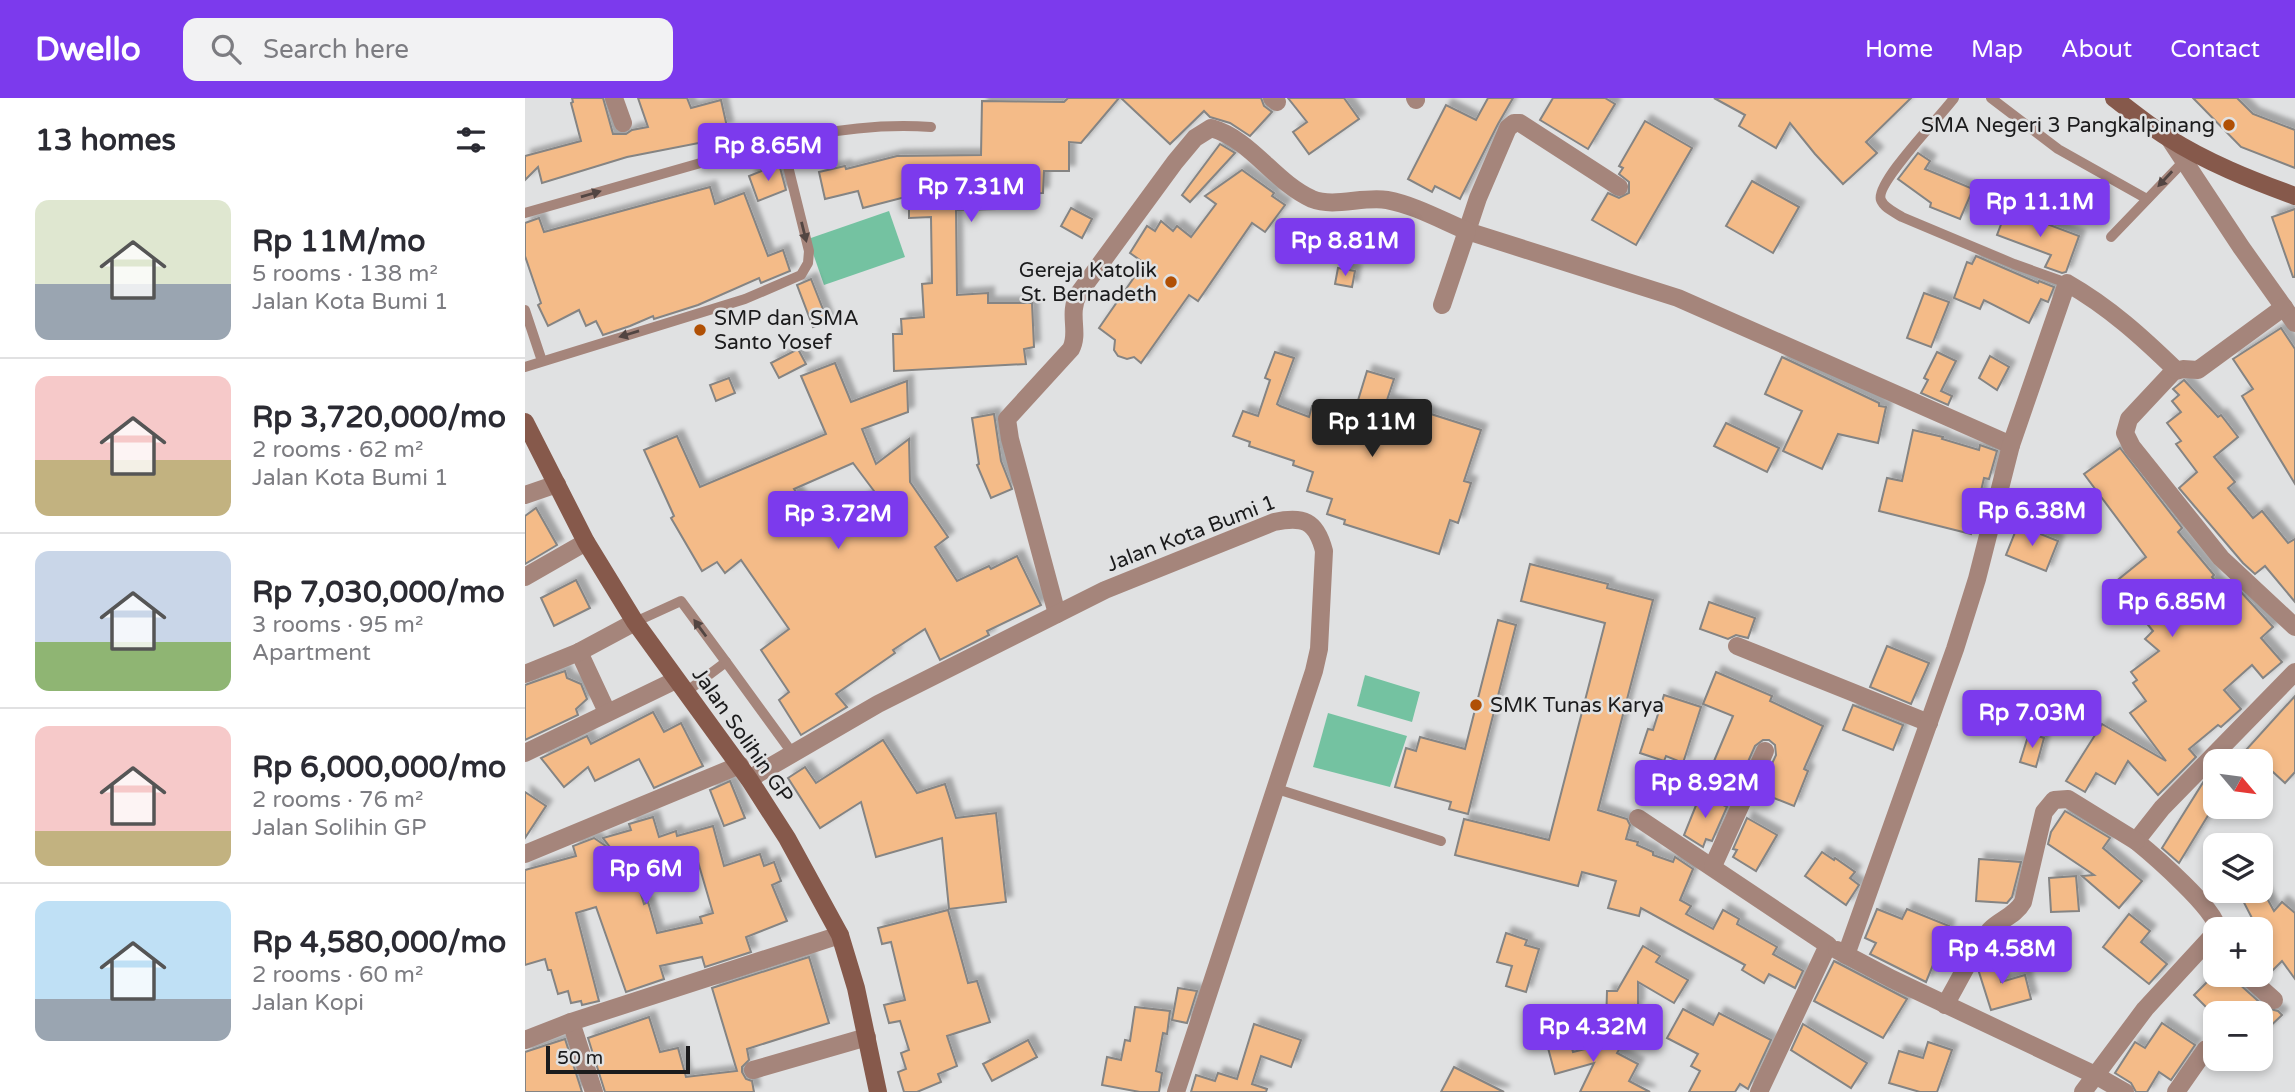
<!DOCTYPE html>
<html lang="en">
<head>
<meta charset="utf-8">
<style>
	body { margin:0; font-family:"Varela Round",sans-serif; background:#f2f2f3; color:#2b2b33; height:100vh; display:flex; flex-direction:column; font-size:26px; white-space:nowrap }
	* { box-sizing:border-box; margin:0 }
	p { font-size:23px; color:#7c7c81 }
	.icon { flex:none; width:38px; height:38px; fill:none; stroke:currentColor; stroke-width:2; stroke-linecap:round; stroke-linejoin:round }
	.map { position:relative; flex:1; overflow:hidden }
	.panel { display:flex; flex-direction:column; background:#fff; width:525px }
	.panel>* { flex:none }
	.needle { width:46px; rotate:119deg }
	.buttons { position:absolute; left:1678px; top:651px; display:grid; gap:14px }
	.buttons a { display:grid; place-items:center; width:70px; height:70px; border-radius:14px; background:#fff; box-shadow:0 4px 10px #0003; font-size:35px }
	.scale { position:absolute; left:21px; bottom:18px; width:144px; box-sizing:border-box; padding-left:7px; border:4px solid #1b1b1c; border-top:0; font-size:19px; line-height:24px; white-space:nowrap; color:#1b1b1c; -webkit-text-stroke:5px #e0e1e2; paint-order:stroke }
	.price { position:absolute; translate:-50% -60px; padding:0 16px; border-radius:7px; background:#7c3aed; color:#fff; font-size:23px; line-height:46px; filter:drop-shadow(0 2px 4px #0008) }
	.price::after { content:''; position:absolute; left:50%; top:42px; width:21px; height:16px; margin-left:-10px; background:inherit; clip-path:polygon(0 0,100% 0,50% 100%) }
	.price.current { background:#222; color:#fff }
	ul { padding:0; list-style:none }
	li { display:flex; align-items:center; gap:21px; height:175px; padding:0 35px }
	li+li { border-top:2px solid #e1e1e2 }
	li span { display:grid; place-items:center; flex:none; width:196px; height:140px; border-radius:14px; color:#555 }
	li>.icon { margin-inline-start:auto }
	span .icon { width:84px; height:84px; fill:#fffc; stroke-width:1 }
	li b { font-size:30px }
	h2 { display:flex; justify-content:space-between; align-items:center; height:84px; padding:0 35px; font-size:30px }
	header { display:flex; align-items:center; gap:42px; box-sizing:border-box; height:98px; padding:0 35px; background:#7c3aed; color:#fff }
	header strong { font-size:33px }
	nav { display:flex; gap:38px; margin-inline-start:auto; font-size:24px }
	.search { width:490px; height:63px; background:#f2f2f3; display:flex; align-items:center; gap:18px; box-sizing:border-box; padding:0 24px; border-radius:14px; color:#7c7c81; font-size:26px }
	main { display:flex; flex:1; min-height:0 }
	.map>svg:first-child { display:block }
</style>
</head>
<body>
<header>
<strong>Dwello</strong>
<div class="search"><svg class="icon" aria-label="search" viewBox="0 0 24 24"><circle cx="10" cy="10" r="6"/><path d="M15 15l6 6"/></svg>Search here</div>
<nav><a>Home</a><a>Map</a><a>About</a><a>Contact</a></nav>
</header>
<main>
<section class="panel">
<h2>13 homes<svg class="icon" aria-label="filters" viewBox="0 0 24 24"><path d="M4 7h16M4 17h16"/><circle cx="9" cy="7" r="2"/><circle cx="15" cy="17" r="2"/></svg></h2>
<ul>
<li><span style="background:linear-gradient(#dfe7d0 60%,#9aa5b1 0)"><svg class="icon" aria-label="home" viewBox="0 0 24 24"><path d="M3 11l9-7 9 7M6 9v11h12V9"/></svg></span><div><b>Rp 11M/mo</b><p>5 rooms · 138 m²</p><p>Jalan Kota Bumi 1</p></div></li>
<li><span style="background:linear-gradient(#f6c9c9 60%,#c2b280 0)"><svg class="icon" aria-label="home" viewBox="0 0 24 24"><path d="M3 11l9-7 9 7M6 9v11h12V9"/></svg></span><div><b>Rp 3,720,000/mo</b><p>2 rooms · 62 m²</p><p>Jalan Kota Bumi 1</p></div></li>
<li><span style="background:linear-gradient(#c9d6e8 65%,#8fb573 0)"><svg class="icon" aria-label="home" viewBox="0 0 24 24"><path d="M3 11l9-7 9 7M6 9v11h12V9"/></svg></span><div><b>Rp 7,030,000/mo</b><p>3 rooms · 95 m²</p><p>Apartment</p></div></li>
<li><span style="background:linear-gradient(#f6c9c9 75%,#c2b280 0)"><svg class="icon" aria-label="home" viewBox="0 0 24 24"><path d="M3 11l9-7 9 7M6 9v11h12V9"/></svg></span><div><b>Rp 6,000,000/mo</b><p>2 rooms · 76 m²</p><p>Jalan Solihin GP</p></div></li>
<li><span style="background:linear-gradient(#bfe0f5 70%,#9aa5b1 0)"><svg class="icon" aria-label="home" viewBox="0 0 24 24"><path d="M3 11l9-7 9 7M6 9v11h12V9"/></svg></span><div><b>Rp 4,580,000/mo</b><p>2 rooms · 60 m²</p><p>Jalan Kopi</p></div></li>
</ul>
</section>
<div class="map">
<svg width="1770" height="994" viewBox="0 0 1770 994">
	<defs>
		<filter id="shadow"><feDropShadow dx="6" dy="-6" stdDeviation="2" flood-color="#0004"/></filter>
	</defs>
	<rect width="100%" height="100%" fill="#e0e1e2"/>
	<g fill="#74c2a1">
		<path d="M364 113 380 159 299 187 283 141Z"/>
		<path d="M840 577 895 594 887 624 832 608Z"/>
		<path d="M803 615 882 638 865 689 788 669Z"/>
	</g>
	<g fill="#f4bb88" stroke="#858483" stroke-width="2" fill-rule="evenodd" filter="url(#shadow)">
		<path d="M47 0H78L88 36H101L107 32 123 29 113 0H162L166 10 196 2 202 29 177 35 179 44 102 59 17 85 13 69 0 82V58L56 43 46 5 48 4Z"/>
		<path d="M543 0H594L556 45 544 44V73H519L518 95 471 96V111L431 112 432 197 463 195V205H507L509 249 499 251 501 266 369 273 368 236H377L376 221 399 219 397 186 407 185 406 119 384 120V98L338 110 333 93 300 101 294 74 320 68 321 71 372 58 456 57 457 3 539 4Z"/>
		<path d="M596 0H736L739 8 747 14 725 38 705 25 685 19 679 13 645 46Z"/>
		<path d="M763 0H819L834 21 784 56 768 34 782 24Z"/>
		<path d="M963 0H988L973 26 935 101 910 88 907 94 883 81 921 7 951 22Z"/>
		<path d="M1028 0H1080L1090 6 1063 51 1015 22Z"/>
		<path d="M1189 0H1386L1341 44 1352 55 1318 86 1290 56 1265 25 1251 50 1214 28 1220 17Z"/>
		<path d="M1668 0H1712L1728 16 1770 32V70L1716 49Z"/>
		<path d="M1120 23 1167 50 1111 147 1067 122 1083 95 1094 100 1104 95V84L1094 76 1098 70 1094 68Z"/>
		<path d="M695 46 710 55 665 104 657 97Z"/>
		<path d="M1393 55 1405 63 1400 71 1448 91 1435 121 1405 109 1406 105 1373 81Z"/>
		<path d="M254 66 261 92 233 103 224 78Z"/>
		<path d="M717 72 749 95 747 98 760 107 740 134 727 125 673 203 664 197 616 265 609 259 602 261 593 258 589 252 590 242 574 230 619 165 605 155 622 128 630 133 636 123 648 133 652 128 666 139 691 106 680 98Z"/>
		<path d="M1227 83 1274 109 1248 155 1201 128Z"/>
		<path d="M185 89 190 106 219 95 243 158 258 152 265 173 236 185 234 180 173 207 129 221 128 218 105 228 78 237 71 223 61 228 54 212 23 228 13 207 16 205 0 158V125L14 120 19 134Z"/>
		<path d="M546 110 567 121 557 140 536 128Z"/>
		<path d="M1482 111 1554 138 1541 174 1537 175 1520 169 1526 157 1472 137Z"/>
		<path d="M1770 111V179H1768L1747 119Z"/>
		<path d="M1451 158 1513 185 1514 183 1529 189 1523 204 1516 201 1504 225 1459 202 1455 211 1429 200 1442 164 1447 166Z"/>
		<path d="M813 170 830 173 827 189 810 186Z"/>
		<path d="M286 181 303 224 288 229 272 187Z"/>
		<path d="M1399 195 1424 204 1406 249 1382 240Z"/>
		<path d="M1756 230 1770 251V386L1717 298 1728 291 1708 261Z"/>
		<path d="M273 251 281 266 254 280 246 265Z"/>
		<path d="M750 254 769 260 752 306 755 308 784 319 787 308 827 322 842 273 869 281 862 302 956 332 939 383 946 385 933 425 925 422 914 456 819 426 820 422 802 416 807 401 782 393 788 374 768 367 769 363 724 348 725 344 708 338 718 313 733 318 745 282 740 280Z"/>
		<path d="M1412 254 1431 263 1416 293 1427 298 1423 307 1396 295 1403 282 1399 280Z"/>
		<path d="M1465 258 1484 269 1472 292 1454 280Z"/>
		<path d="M1257 259 1354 305V308L1361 309 1353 345 1313 336 1297 371 1258 353 1277 313 1240 296Z"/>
		<path d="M310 265 326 304 382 283 383 314 337 331 351 366 384 341 385 384 423 439 410 449 432 483 464 468 466 471 492 458 516 507 462 533 464 537 415 562 400 531 368 552 370 555 311 596 322 609 276 637 254 602 264 594 236 552 264 531 216 462 200 475 192 464 177 473 146 420 149 418 119 352 152 338 175 389 301 336 276 278ZM328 365 349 393 296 432 269 391Z"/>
		<path d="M204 280 210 295 191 303 185 287Z"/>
		<path d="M1659 282 1693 319 1696 317 1713 339 1689 359 1710 384 1703 390 1728 420 1737 413 1763 445 1770 441V504L1740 468 1730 476 1718 465 1654 390 1672 374 1651 346 1656 343 1642 325 1656 314 1647 303 1654 297 1648 291Z"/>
		<path d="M469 316 476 363 487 391 466 400 452 367 454 366 447 320Z"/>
		<path d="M1201 325 1254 350 1242 374 1189 348Z"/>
		<path d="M1388 332 1418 339 1417 341 1454 352 1455 347 1472 353 1464 381 1459 380 1446 436 1354 413 1362 380 1377 383Z"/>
		<path d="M1595 350 1657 430 1653 434 1689 477 1687 479 1706 501 1715 493 1748 529 1736 540 1757 564 1738 580 1727 567 1699 592 1716 611 1696 629 1693 627 1664 651 1671 659 1633 697 1603 663 1590 686 1571 675 1560 694 1541 683 1577 626 1641 663 1605 615 1621 603 1608 585 1612 582 1606 574 1634 553 1620 541 1628 533 1589 485 1621 459 1559 376Z"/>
		<path d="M11 410 32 447 0 466V418Z"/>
		<path d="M1493 427 1533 443 1521 473 1481 457Z"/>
		<path d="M1005 466 1083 486 1082 490 1128 502 1073 712 1102 721 1105 727 1101 741 1113 744 1112 747 1128 754V757L1148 764 1150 759 1168 771 1155 802 1166 808 1161 816 1188 831 1198 812 1214 821 1212 826 1252 849 1248 856 1278 873 1270 890 1244 876 1239 885 1217 872 1220 867 1116 810 1114 818 1083 810 1091 783 1057 774 1053 788 930 757 939 721 1024 742 1080 525 996 503Z"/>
		<path d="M51 482 65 510 29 528 16 500Z"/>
		<path d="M1184 504 1230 520 1223 540 1211 537 1203 541 1175 531Z"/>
		<path d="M973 522 991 527 943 716 924 711 926 704 870 689 881 650 891 653 895 639 940 651Z"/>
		<path d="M1362 548 1404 565 1386 606 1345 589Z"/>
		<path d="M40 573 42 580 56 586 62 601 51 611 53 617 0 642V587Z"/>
		<path d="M1191 574 1247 598 1245 603 1298 628 1279 671 1283 673 1269 708 1234 694 1251 657 1250 647 1244 642H1238L1230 648 1213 686 1184 675 1208 618 1178 606Z"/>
		<path d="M1139 597 1176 609 1158 665 1141 658 1139 663 1115 655 1123 631 1128 632Z"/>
		<path d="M1770 598V674L1760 685 1736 663H1711Z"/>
		<path d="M1328 607 1378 627 1368 652 1318 632Z"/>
		<path d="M128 614 139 634 156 625 178 668 129 690 114 661 70 683 63 669 39 689 16 660 62 638 66 646Z"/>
		<path d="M1504 635 1519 640 1511 669 1495 664Z"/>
		<path d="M358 642 392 695 420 686 431 720 471 715 481 804 424 811 417 740 351 759 336 704 295 730 263 680 280 669 291 685Z"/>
		<path d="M1690 672V706L1654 765 1637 750 1679 683Z"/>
		<path d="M205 683 220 720 199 728 185 692Z"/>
		<path d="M0 694 21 708 0 740Z"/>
		<path d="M1176 695 1202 709 1187 743 1181 741 1178 749 1159 737Z"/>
		<path d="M1540 713 1585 740 1578 750 1617 783 1594 810 1557 778 1569 777 1523 746 1526 734Z"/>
		<path d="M128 719 134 739 151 733 152 738 188 728 199 768 235 756 239 768 249 764 256 783 247 787 262 823 221 839 226 854 180 869 177 859 135 868 139 881 101 894 71 809 51 815 74 903 57 907 56 903 46 905 43 893 33 896 26 872H23L20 861 0 867V772L51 758 48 748 69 740 88 753 78 740 106 732 104 726ZM171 757 188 815 175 819 177 825 132 835 123 804 119 806 110 777Z"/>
		<path d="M1222 720 1252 737 1231 773 1208 759 1212 752 1208 751Z"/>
		<path d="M1297 754 1309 762 1310 760 1330 774 1325 780 1334 787 1321 807 1280 778Z"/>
		<path d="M1454 761 1496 764 1487 799 1482 805 1451 803Z"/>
		<path d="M1551 778 1554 813 1526 814 1524 780Z"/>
		<path d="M1713 793H1738L1749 813 1757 804 1770 815V881L1757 863 1741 879 1736 875V831H1719L1728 822Z"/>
		<path d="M1352 811 1377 821 1382 811 1424 828 1401 884 1345 856 1351 845 1340 840Z"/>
		<path d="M423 812 443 885 452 883 465 924 422 938 432 968 413 976 416 984 392 994H379L373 974 381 971 376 955 384 952 375 923 364 925 359 907 380 902 366 844 357 846 353 830Z"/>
		<path d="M1604 816 1625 833 1616 844 1642 866 1624 886 1578 849Z"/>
		<path d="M981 835 1002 842 1000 847 1014 851 1001 894 981 888 987 868 972 864Z"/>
		<path d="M1118 848 1135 858 1131 864 1163 882 1149 905 1113 884V908L1110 907 1109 927H1081L1082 893H1092Z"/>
		<path d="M284 859 304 925 222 951 224 962 217 969V974L221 981 227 983 229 994H80L63 940 124 919 135 954 153 950 161 979 212 973 187 890Z"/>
		<path d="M1471 859 1476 884 1500 877 1506 901 1466 912 1453 871 1458 862Z"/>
		<path d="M1309 863 1382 901 1358 940 1289 903Z"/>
		<path d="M1689 877H1710L1713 885 1741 910 1753 913 1757 917 1736 937V915H1687L1669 897Z"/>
		<path d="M653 890 672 893 662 925 647 922Z"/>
		<path d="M610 909 645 913 642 936 638 935 631 973 637 975 634 994H615L577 987 582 959 596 962 600 942 605 943Z"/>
		<path d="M1158 911 1188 927 1194 915 1246 942 1223 991 1215 986 1210 994H1164L1175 973 1166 968 1173 956 1142 940Z"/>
		<path d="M1637 925 1670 947 1646 982 1634 974 1622 994H1611L1606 985 1590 975 1610 944 1620 950Z"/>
		<path d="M729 926 776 942 766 969 736 958 727 986 742 991 741 994H666L671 977 690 983 693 975 712 981Z"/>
		<path d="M1278 926 1342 965 1326 990 1266 952Z"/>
		<path d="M1041 929 1048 954 1084 945 1095 950 1092 955 1113 966 1104 983 1125 994H1055L1069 965 1030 976 1019 935Z"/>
		<path d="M40 941 57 994H0V954Z"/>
		<path d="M503 942 512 959 467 983 458 966Z"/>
		<path d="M1403 944 1427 952 1412 994H1395L1364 985 1374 953 1398 960Z"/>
		<path d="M929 969 979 994H916Z"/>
	</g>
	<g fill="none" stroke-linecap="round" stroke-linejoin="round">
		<g stroke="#a5857b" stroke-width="10">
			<path d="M1429 0C1417 17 1349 86 1356 102 1359 110 1371 115 1377 119L1489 166 1542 185"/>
			<path d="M1466 0 1533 51 1622 101"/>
			<path d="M0 115C55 99 110 84 165 68 245 45 322 23 406 29"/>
			<path d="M1586 139 1659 63"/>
			<path d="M0 212 17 263"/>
			<path d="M0 269 220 201 276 177 283 165 284 153 257 44"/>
			<path d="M110 524 156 503 201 564 161 594"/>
			<path d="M201 564 268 656"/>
			<path d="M752 691 916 743"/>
		</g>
		<g stroke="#a5857b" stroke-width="18">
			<path d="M89 0 98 25"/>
			<path d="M747 0 752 4"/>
			<path d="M890 0 891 2"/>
			<path d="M1644 40 1716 149 1770 225"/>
			<path d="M1094 89 995 25H989L983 30 953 100 942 133 1153 200 1486 347"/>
			<path d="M1759 209 1673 272 1658 271 1648 274 1604 321 1600 335 1607 349 1696 460 1770 529"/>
			<path d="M0 479 61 444"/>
			<path d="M532 516 485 341 482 321 546 251C555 234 542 216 554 195L650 64 670 40 686 30C726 41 749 84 787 101 809 110 838 98 862 102 889 107 916 122 942 133L917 207"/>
			<path d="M1212 548 1404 625"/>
			<path d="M54 554 82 614"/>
			<path d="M0 576 54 554 110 524"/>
			<path d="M0 655 151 582"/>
			<path d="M224 681 353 606 580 492 749 424C778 418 791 422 799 453L794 551 789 573 651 994"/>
			<path d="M1113 720 1303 847 1234 994"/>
			<path d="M0 756 215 667"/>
			<path d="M1188 768 1240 653"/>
			<path d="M1692 831C1694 814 1627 756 1611 743L1637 710 1770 574"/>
			<path d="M1312 852 1367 881 1570 977 1600 994"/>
			<path d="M1321 857 1430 551 1452 481 1486 347 1542 185C1584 209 1617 239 1651 272"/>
			<path d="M1721 877 1749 902"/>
			<path d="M1420 907C1434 884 1448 852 1465 832 1476 821 1490 818 1498 804L1519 714 1529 702 1543 701 1611 743"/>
			<path d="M46 924 69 994"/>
			<path d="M0 942 46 924 315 837"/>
			<path d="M228 972 342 939"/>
			<path d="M1558 994 1620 911 1690 835"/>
			<path d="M1651 994 1681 951"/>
		</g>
		<path stroke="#a5857b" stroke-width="18" d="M0 397 32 386"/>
		<g stroke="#86594b" stroke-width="18">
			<path d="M1589 0C1606 13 1623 27 1642 39 1681 64 1726 82 1770 98"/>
			<path d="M0 324 61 444 110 524 224 681 262 740 315 837 331 890 353 994"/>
		</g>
	</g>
	<defs><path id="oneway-solid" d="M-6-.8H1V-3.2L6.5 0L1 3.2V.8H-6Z" transform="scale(1.75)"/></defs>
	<g fill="#524542">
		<use href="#oneway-solid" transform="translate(1640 81) rotate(133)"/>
		<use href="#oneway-solid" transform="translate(66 96) rotate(-16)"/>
		<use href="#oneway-solid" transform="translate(279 134) rotate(76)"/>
		<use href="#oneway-solid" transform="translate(104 236) rotate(163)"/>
		<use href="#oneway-solid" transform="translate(175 530) rotate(-126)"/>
	</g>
	<g fill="#b05005" stroke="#e0e1e2" stroke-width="2.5">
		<circle cx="1704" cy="27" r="7"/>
		<circle cx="646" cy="184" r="7"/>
		<circle cx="175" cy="232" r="7"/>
		<circle cx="951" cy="607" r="7"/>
	</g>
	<g text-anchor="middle" stroke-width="5" stroke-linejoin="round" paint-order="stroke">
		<g font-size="21" fill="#1b1b1c" stroke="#e0e1e2" text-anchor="end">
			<text x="1690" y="34">SMA Negeri 3 Pangkalpinang</text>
			<text x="632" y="179">Gereja Katolik<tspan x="632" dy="24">St. Bernadeth</tspan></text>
			<text x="189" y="227" text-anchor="start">SMP dan SMA<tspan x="189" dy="24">Santo Yosef</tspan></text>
			<text x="965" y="614" text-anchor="start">SMK Tunas Karya</text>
		</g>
		<g font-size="21" fill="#1b1b1c" stroke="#e0e1e2">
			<text transform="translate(666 435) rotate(-21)" y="7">Jalan Kota Bumi 1</text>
			<text transform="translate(218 637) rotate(55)" y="7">Jalan Solihin GP</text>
		</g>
	</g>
</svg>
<div class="buttons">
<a><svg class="needle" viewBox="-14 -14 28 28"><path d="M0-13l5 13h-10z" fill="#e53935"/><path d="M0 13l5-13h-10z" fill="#7c7c81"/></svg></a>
<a><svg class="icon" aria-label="layers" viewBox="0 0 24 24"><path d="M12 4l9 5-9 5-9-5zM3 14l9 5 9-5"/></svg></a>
<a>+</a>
<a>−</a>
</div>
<div class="scale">50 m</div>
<b class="price" style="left:243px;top:85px">Rp 8.65M</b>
<b class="price" style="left:446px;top:126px">Rp 7.31M</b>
<b class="price" style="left:1515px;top:141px">Rp 11.1M</b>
<b class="price" style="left:820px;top:180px">Rp 8.81M</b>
<b class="price current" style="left:847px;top:361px">Rp 11M</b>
<b class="price" style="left:1507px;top:450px">Rp 6.38M</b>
<b class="price" style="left:313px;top:453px">Rp 3.72M</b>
<b class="price" style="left:1647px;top:541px">Rp 6.85M</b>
<b class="price" style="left:1507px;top:652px">Rp 7.03M</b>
<b class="price" style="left:1180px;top:722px">Rp 8.92M</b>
<b class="price" style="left:121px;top:808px">Rp 6M</b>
<b class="price" style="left:1477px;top:888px">Rp 4.58M</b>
<b class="price" style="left:1068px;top:966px">Rp 4.32M</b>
</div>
</main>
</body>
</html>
